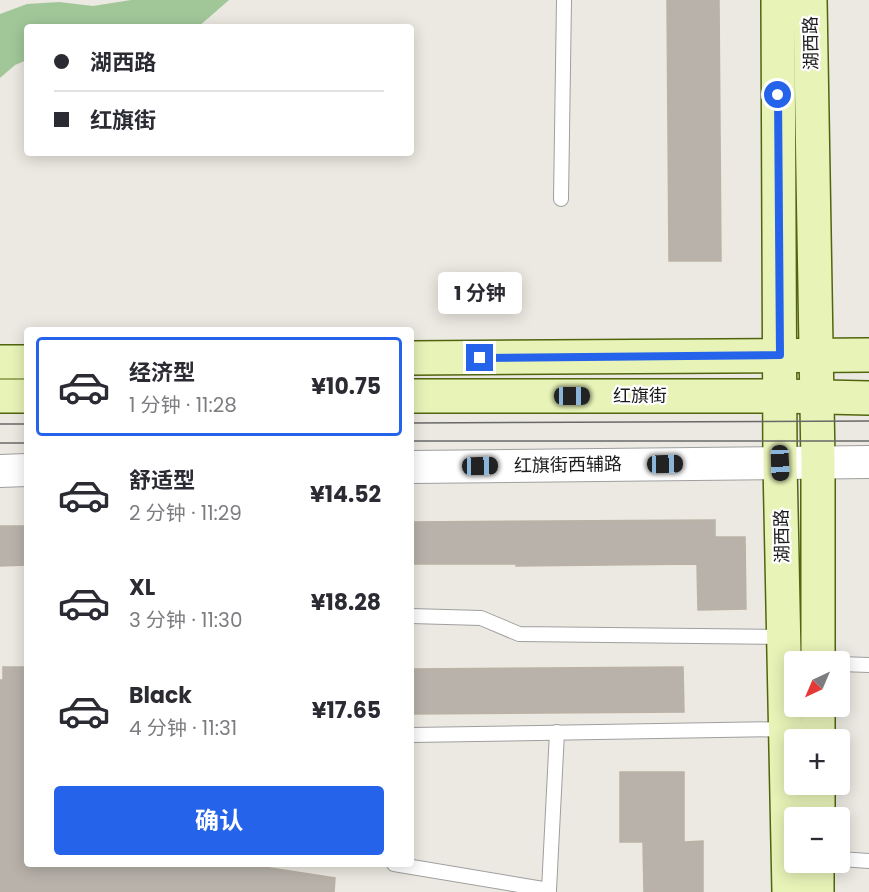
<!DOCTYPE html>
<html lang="zh">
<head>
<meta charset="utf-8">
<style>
	:root { --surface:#fff; --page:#f2f2f3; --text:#2b2b33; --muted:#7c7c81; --line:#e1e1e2; --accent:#2563eb }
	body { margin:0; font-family:Poppins,"Noto Sans SC",sans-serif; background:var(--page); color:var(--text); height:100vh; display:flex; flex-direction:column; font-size:22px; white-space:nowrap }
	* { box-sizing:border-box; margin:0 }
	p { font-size:20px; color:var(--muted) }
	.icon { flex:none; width:33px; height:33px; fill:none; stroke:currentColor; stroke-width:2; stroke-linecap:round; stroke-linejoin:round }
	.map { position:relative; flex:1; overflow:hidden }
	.drawer { position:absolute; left:24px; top:327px; width:390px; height:540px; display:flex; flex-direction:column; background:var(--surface); border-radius:6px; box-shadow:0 3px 15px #0003 }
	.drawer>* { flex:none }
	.hud { position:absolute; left:24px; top:24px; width:390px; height:132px; border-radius:6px; box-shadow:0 3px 15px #0003; display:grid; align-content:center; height:132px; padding:0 30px; background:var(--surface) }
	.needle { width:39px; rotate:224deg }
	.buttons { position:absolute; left:784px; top:651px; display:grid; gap:12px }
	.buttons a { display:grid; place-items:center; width:66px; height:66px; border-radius:6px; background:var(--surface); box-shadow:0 3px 15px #0003; font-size:30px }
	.end { position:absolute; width:27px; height:27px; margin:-14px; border:8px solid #2563eb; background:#fff; box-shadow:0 0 0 3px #fff }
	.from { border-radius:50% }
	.bubble { position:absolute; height:42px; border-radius:6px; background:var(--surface); box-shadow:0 3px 15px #0003; font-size:20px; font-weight:700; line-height:42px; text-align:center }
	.car { position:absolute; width:18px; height:36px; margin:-18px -9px; border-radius:8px; box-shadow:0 0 4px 2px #0007; background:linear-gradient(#222 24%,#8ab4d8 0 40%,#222 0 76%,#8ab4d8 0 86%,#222 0) }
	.hud b { display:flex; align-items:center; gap:21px; height:57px; font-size:22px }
	.hud b+b { border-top:2px solid var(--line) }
	.hud i { width:15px; height:15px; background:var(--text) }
	ul { padding:10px 0 0; list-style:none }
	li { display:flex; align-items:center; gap:18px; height:99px; margin:0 12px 9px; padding:0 18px; border:3px solid transparent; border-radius:6px }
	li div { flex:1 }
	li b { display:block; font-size:22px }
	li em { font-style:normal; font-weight:700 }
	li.active { border-color:var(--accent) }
	li>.icon { width:54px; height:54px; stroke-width:1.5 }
	.button { display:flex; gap:12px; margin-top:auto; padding:12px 30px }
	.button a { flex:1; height:69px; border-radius:6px; background:var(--accent); color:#fff; font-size:24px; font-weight:700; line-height:69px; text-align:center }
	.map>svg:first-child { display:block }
	.forest { fill:#a1c799 }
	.building { fill:#b8b2ab; stroke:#bbb2a5; stroke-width:1.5 }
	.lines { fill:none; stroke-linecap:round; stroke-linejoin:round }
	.service-casing { stroke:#9f9f9f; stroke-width:16 }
	.tertiary-casing { stroke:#9f9f9f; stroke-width:34 }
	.secondary-casing { stroke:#51650e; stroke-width:36 }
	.service { stroke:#fff; stroke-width:14 }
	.tertiary { stroke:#fff; stroke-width:32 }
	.secondary { stroke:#e8f3b8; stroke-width:33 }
	.tram { stroke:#696969; stroke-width:1.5 }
	.route { stroke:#2563eb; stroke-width:8 }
	.labels { text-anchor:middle; stroke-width:4.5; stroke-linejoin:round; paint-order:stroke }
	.street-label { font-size:18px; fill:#1b1b1b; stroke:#fff }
</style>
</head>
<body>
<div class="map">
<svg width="869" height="892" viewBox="0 0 869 892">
	<rect width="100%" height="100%" fill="#ebe9e1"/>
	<polygon class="forest" points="131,0 229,0 198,27 27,27 27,60 15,65 0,78 0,14 27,4 59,2 93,6"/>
	<g class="building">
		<polygon points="667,0 719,0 721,261 669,261"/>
		<polygon points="715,520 715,537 745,537 746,609 698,610 697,564 516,566 516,564 411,564 411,522"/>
		<polygon points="0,526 27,526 27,565 0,566"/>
		<polygon points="3,667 27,667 27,864 244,864 335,878 334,892 0,892 0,680 3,680"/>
		<polygon points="683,667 684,712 411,714 411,669"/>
		<polygon points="620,772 684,772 684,842 703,841 703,892 644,892 643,842 620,842"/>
	</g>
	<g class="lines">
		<g class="service-casing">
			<g id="service">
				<polyline points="561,199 564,0"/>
				<polyline points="411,616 481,618 519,634 784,637"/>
				<polyline points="840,664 869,665"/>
				<polyline points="411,735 786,729"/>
				<polyline points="840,859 869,861"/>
				<polyline points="394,864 549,890 557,732"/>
			</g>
		</g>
		<g class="tertiary-casing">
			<g id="tertiary">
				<polyline points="411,467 869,462"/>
				<polyline points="0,471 27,470"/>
			</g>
		</g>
		<g class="secondary-casing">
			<g id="secondary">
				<polyline points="778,0 780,463 789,892"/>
				<polyline points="810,0 818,462 818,662"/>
				<polyline points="411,358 869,355"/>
				<polyline points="0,362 27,362"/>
				<polyline points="0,396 27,396"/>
				<polyline points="411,396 780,396 869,398"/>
				<polyline points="818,740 818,706"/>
				<polyline points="818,818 818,784"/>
				<polyline points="817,892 817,862"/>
			</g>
		</g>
		<use href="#service" class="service"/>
		<use href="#tertiary" class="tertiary"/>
		<use href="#secondary" class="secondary"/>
		<g class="tram">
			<polyline points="411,423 869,421"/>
			<polyline points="0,424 27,424"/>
			<polyline points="411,441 869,441"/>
			<polyline points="0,443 27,443"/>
		</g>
	</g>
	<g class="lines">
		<polyline class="route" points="480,358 780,355 778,95"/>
	</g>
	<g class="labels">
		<g class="street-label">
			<text transform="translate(811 43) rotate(-91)" y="6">湖西路</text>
			<text x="640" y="402">红旗街</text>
			<text transform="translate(568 465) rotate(-1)" y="6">红旗街西辅路</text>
			<text transform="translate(782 536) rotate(-91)" y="6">湖西路</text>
		</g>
	</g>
</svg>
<div class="buttons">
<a><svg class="needle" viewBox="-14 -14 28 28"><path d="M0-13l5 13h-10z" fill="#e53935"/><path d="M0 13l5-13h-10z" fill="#7c7c81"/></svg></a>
<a>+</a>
<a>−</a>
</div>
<i class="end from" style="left:778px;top:95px"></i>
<i class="end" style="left:480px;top:358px"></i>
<div class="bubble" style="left:438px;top:272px;width:84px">1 分钟</div>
<i class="car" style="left:572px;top:396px;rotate:90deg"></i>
<i class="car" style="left:780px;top:463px;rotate:178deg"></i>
<i class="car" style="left:665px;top:464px;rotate:89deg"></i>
<i class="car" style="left:480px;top:466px;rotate:89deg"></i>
<div class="hud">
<b><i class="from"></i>湖西路</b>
<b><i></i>红旗街</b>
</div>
<section class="drawer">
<ul>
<li class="active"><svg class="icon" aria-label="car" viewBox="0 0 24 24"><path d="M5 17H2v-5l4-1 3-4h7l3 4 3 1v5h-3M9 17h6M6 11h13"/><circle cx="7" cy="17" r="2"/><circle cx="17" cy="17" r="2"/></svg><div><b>经济型</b><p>1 分钟 · 11:28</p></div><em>¥10.75</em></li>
<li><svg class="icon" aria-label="car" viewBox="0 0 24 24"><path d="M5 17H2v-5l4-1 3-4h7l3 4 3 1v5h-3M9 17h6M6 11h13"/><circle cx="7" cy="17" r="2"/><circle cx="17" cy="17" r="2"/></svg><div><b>舒适型</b><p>2 分钟 · 11:29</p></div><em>¥14.52</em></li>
<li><svg class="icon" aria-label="car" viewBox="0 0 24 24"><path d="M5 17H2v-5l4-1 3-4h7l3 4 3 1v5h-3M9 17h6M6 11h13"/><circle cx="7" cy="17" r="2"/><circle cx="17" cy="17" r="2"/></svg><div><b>XL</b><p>3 分钟 · 11:30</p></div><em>¥18.28</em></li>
<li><svg class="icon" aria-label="car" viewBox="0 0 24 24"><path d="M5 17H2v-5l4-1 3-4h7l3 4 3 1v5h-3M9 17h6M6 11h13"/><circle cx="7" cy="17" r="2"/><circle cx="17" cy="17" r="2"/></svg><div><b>Black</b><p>4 分钟 · 11:31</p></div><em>¥17.65</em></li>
</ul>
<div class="button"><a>确认</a></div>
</section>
</div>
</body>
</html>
